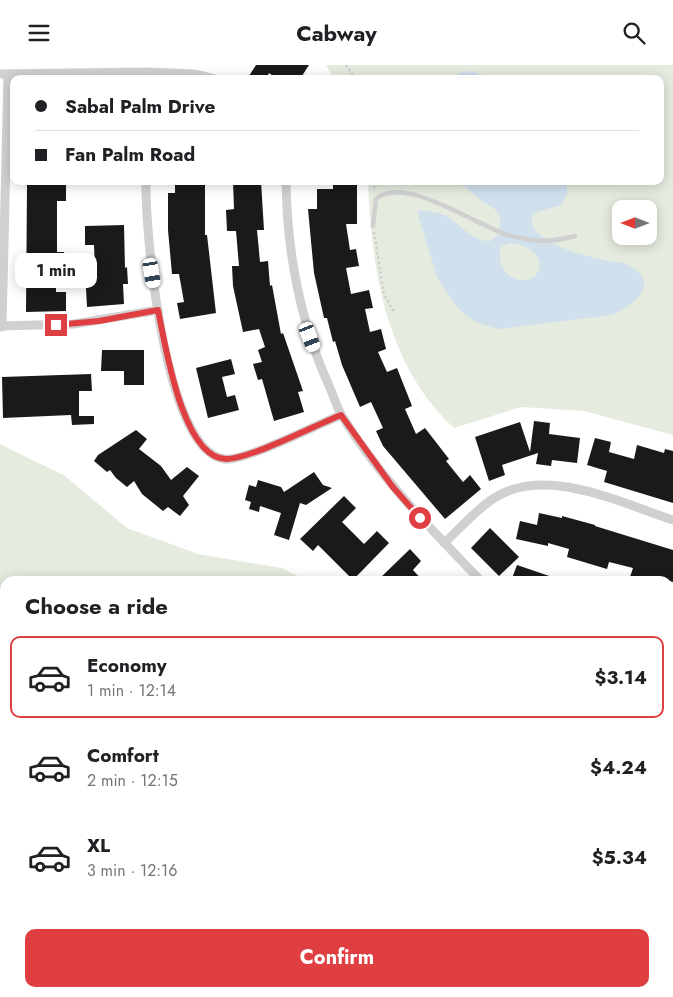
<!DOCTYPE html>
<html lang="en">
<head>
<meta charset="utf-8">
<style>
	:root { --surface:#fff; --page:#f6f6f6; --text:#202124; --muted:#757577; --line:#e0e0e0; --accent:#df3f41 }
	body { margin:0; font-family:Jost,sans-serif; background:var(--page); color:var(--text); height:100vh; display:flex; flex-direction:column; font-size:19px; white-space:nowrap }
	* { box-sizing:border-box; margin:0 }
	p { font-size:16px; color:var(--muted) }
	.icon { flex:none; width:28px; height:28px; fill:none; stroke:currentColor; stroke-width:2; stroke-linecap:round; stroke-linejoin:round }
	.map { position:relative; flex:1; overflow:hidden }
	.drawer { position:absolute; left:0px; top:511px; width:674px; height:421px; display:flex; flex-direction:column; background:var(--surface); border-radius:15px 15px 0 0; box-shadow:0 2px 12px #0003 }
	.drawer>* { flex:none }
	.top-card { position:absolute; left:10px; top:10px; width:654px; height:110px; border-radius:10px; box-shadow:0 2px 12px #0003; display:grid; align-content:center; height:110px; padding:0 25px; background:var(--surface) }
	.needle { width:32px; rotate:270deg }
	.controls { position:absolute; left:612px; top:135px; display:grid; gap:10px }
	.controls a { display:grid; place-items:center; width:45px; height:45px; border-radius:10px; background:var(--surface); box-shadow:0 2px 12px #0003; font-size:25px }
	.end { position:absolute; width:22px; height:22px; margin:-11px; border:6px solid #df3f41; background:#fff; box-shadow:0 0 0 2px #fff }
	.from { border-radius:50% }
	.bubble { position:absolute; height:35px; border-radius:10px; background:var(--surface); box-shadow:0 2px 12px #0003; font-size:16px; font-weight:700; line-height:35px; text-align:center }
	.car { position:absolute; width:15px; height:30px; margin:-15px -8px; border-radius:6px; box-shadow:0 0 4px 1px #0007; background:linear-gradient(#fff 24%,#345 0 40%,#fff 0 76%,#345 0 86%,#fff 0) }
	.top-card b { display:flex; align-items:center; gap:18px; height:48px; font-size:19px }
	.top-card b+b { border-top:1px solid var(--line) }
	.top-card i { width:12px; height:12px; background:var(--text) }
	ul { padding:0; list-style:none }
	li { display:flex; align-items:center; gap:15px; height:82px; margin:0 10px 8px; padding:0 15px; border:2px solid transparent; border-radius:10px }
	li div { flex:1 }
	li b { display:block; font-size:19px }
	li em { font-style:normal; font-weight:700 }
	li.active { border-color:var(--accent) }
	li>.icon { width:45px; height:45px; stroke-width:1.5 }
	h2 { padding:0 25px; font-size:22px; line-height:60px }
	.button { display:flex; gap:10px; margin-top:auto; padding:10px 25px }
	.button a { flex:1; height:58px; border-radius:10px; background:var(--accent); color:#fff; font-size:20px; font-weight:700; line-height:58px; text-align:center }
	header { display:flex; justify-content:space-between; align-items:center; height:65px; padding:0 25px; background:var(--surface); font-size:22px; font-weight:700 }
	.map>svg:first-child { display:block }
	.green { fill:#e5ebdf; fill-rule:evenodd }
	.water { fill:#d0e0ed; fill-rule:evenodd }
	.building { fill:#1a1a1a }
	.lines { fill:none; stroke-linecap:round; stroke-linejoin:round }
	.path { stroke:#cacaca; stroke-width:2; stroke-dasharray:2.5 2.5; stroke-linecap:butt }
	.lane { stroke:#d0d0d0; stroke-width:4.5 }
	.street { stroke:#d0d0d0; stroke-width:9 }
	.primary { stroke:#ababab; stroke-width:14 }
	.route { stroke:#df3f41; stroke-width:6 }
</style>
</head>
<body>
<header><svg class="icon" aria-label="menu" viewBox="0 0 24 24"><path d="M4 6h16M4 12h16M4 18h16"/></svg>Cabway<svg class="icon" aria-label="search" viewBox="0 0 24 24"><circle cx="10" cy="10" r="6"/><path d="M15 15l6 6"/></svg></header>
<div class="map">
<svg width="673" height="932" viewBox="0 0 673 932">
	<rect width="100%" height="100%" fill="#fff"/>
	<g class="green">
		<path d="M 326,0 L 673,0 L 673,370 L 584,346 L 521,342 L 454,363 C 386,301 371,203 368,116 L 660,116 L 660,14 L 334,14 ZM 621,144 L 649,144 L 649,171 L 621,171 Z"/>
		<polygon points="0,379 65,411 127,463 198,489 282,503 307,516 5,516 5,596 0,593"/>
		<polygon points="0,678 5,680 5,845 0,842"/>
		<polygon points="669,768 673,775 673,932 517,932 510,928 669,928"/>
		<polygon points="0,871 5,874 5,927 0,930"/>
		<polygon points="40,928 63,928 81,932 21,932"/>
		<polygon points="159,928 303,928 305,932 164,932"/>
	</g>
	<g class="water">
		<polygon points="474,6 488,14 449,14 462,7"/>
		<path d="M 459,116 L 567,116 L 567,130 L 561,140 L 537,147 L 532,151 C 526,177 585,191 605,195 C 612,197 621,196 628,200 C 662,218 634,240 612,250 L 498,264 L 478,258 L 465,250 L 454,238 L 437,212 L 418,150 L 418,145 C 427,146 438,147 446,151 C 459,158 474,178 491,176 L 498,169 L 501,153 L 496,145 L 480,135 ZM 510,178 C 528,179 552,194 533,213 C 512,222 495,202 501,181 Z"/>
		<polygon points="0,754 5,756 5,801 0,797"/>
	</g>
	<g class="building">
		<polygon points="256,0 309,0 300,14 277,14 269,8 266,14 254,14 249,11"/>
		<polygon points="175,116 205,116 205,170 207,170 216,248 180,254 177,238 184,237 179,209 172,209 168,165 168,128 175,128"/>
		<polygon points="233,116 261,116 264,165 257,165 260,197 268,196 270,221 272,220 281,269 283,268 303,326 298,327 304,347 274,356 262,314 258,315 253,299 262,297 258,285 265,282 259,264 243,267 233,221 232,201 239,201 236,166 227,166 226,145 234,144"/>
		<polygon points="357,117 357,159 346,159 350,185 356,184 359,201 346,203 351,229 369,225 373,243 365,244 370,267 381,264 386,284 378,287 387,307 397,303 412,341 405,344 416,369 425,363 449,394 446,396 463,417 470,410 481,424 445,454 383,381 376,366 383,363 371,337 360,342 342,300 335,276 333,277 327,253 324,253 314,208 308,144 317,144 317,124 333,124 333,118"/>
		<polygon points="27,120 66,120 66,136 57,136 57,187 64,187 64,204 56,204 56,227 66,227 66,246 26,247"/>
		<polygon points="124,160 125,203 127,202 128,219 123,219 124,239 87,242 85,205 95,205 94,180 85,180 85,161"/>
		<polygon points="102,285 144,285 144,320 124,320 124,306 101,306"/>
		<polygon points="231,294 235,309 222,312 227,332 235,330 239,345 208,353 196,303"/>
		<polygon points="91,309 92,326 79,326 79,351 94,351 94,359 72,360 71,350 3,353 2,312"/>
		<polygon points="534,356 550,358 549,369 580,373 577,398 552,395 551,401 536,399 538,388 502,400 505,410 489,416 475,372 520,357 530,387"/>
		<polygon points="136,365 147,374 139,384 161,401 171,415 187,402 199,411 183,431 189,440 180,451 168,442 163,446 142,429 134,416 127,422 116,413 110,405 107,407 94,396 98,390"/>
		<polygon points="595,373 611,377 609,387 634,394 637,380 664,388 665,384 673,386 673,438 604,417 607,406 587,400"/>
		<polygon points="314,407 323,420 332,423 306,440 300,438 289,475 274,470 281,448 260,441 259,447 249,444 251,437 245,435 249,420 256,422 258,415 281,422 284,427"/>
		<polygon points="344,431 356,443 342,457 364,479 377,466 389,478 353,515 318,480 313,486 300,474"/>
		<polygon points="539,448 562,453 562,451 595,460 595,461 673,485 673,517 656,512 655,516 645,516 630,512 633,503 609,497 607,504 567,492 569,484 548,478 548,481 516,474 520,456 537,460"/>
		<polygon points="490,463 519,492 499,511 471,483"/>
		<polygon points="410,484 421,496 413,505 423,516 377,516"/>
		<polygon points="517,500 561,515 561,516 511,516"/>
	</g>
	<g class="lines">
		<g class="path">
			<polyline points="346,0 355,14"/>
			<polyline points="373,116 375,126"/>
			<polyline points="374,167 384,229 395,249"/>
			<polyline points="316,932 323,928"/>
		</g>
		<g class="lane">
			<path d="M 373,161 L 376,134 C 404,109 477,161 508,170 C 531,177 551,178 575,171"/>
			<polyline points="299,928 302,932"/>
		</g>
		<g class="street">
			<polyline points="0,9 148,7 194,9 215,14"/>
			<path d="M 146,116 C 145,166 164,385 224,394 C 244,397 319,359 341,350"/>
			<path d="M 286,116 C 287,189 300,257 330,323 C 334,332 337,343 342,351 C 380,413 431,464 481,516"/>
			<polyline points="0,261 74,259 158,245"/>
			<polyline points="2,262 8,9"/>
			<path d="M 444,478 C 461,463 477,443 496,432 C 547,401 621,438 673,455"/>
			<polyline points="669,603 673,605"/>
			<polyline points="0,660 5,662"/>
			<polyline points="385,928 391,932"/>
		</g>
		<g class="primary">
			<polyline points="0,859 5,862"/>
			<polyline points="83,928 100,932"/>
			<polyline points="116,928 123,932"/>
			<polyline points="8,932 18,928"/>
		</g>
	</g>
	<g class="lines">
		<path class="route" d="M 56,260 L 99,256 L 158,245 C 165,277 182,395 227,394 C 252,393 314,361 341,350 L 392,421 L 420,453"/>
	</g>
</svg>
<div class="controls">
<a><svg class="needle" viewBox="-14 -14 28 28"><path d="M0-13l5 13h-10z" fill="#e53935"/><path d="M0 13l5-13h-10z" fill="#757577"/></svg></a>
</div>
<i class="end from" style="left:420px;top:453px"></i>
<i class="end" style="left:56px;top:260px"></i>
<div class="bubble" style="left:15px;top:188px;width:82px">1 min</div>
<i class="car" style="left:152px;top:208px;rotate:170deg"></i>
<i class="car" style="left:310px;top:272px;rotate:159deg"></i>
<div class="top-card">
<b><i class="from"></i>Sabal Palm Drive</b>
<b><i></i>Fan Palm Road</b>
</div>
<section class="drawer">
<h2>Choose a ride</h2>
<ul>
<li class="active"><svg class="icon" aria-label="car" viewBox="0 0 24 24"><path d="M5 17H2v-5l4-1 3-4h7l3 4 3 1v5h-3M9 17h6M6 11h13"/><circle cx="7" cy="17" r="2"/><circle cx="17" cy="17" r="2"/></svg><div><b>Economy</b><p>1 min · 12:14</p></div><em>$3.14</em></li>
<li><svg class="icon" aria-label="car" viewBox="0 0 24 24"><path d="M5 17H2v-5l4-1 3-4h7l3 4 3 1v5h-3M9 17h6M6 11h13"/><circle cx="7" cy="17" r="2"/><circle cx="17" cy="17" r="2"/></svg><div><b>Comfort</b><p>2 min · 12:15</p></div><em>$4.24</em></li>
<li><svg class="icon" aria-label="car" viewBox="0 0 24 24"><path d="M5 17H2v-5l4-1 3-4h7l3 4 3 1v5h-3M9 17h6M6 11h13"/><circle cx="7" cy="17" r="2"/><circle cx="17" cy="17" r="2"/></svg><div><b>XL</b><p>3 min · 12:16</p></div><em>$5.34</em></li>
</ul>
<div class="button"><a>Confirm</a></div>
</section>
</div>
</body>
</html>
